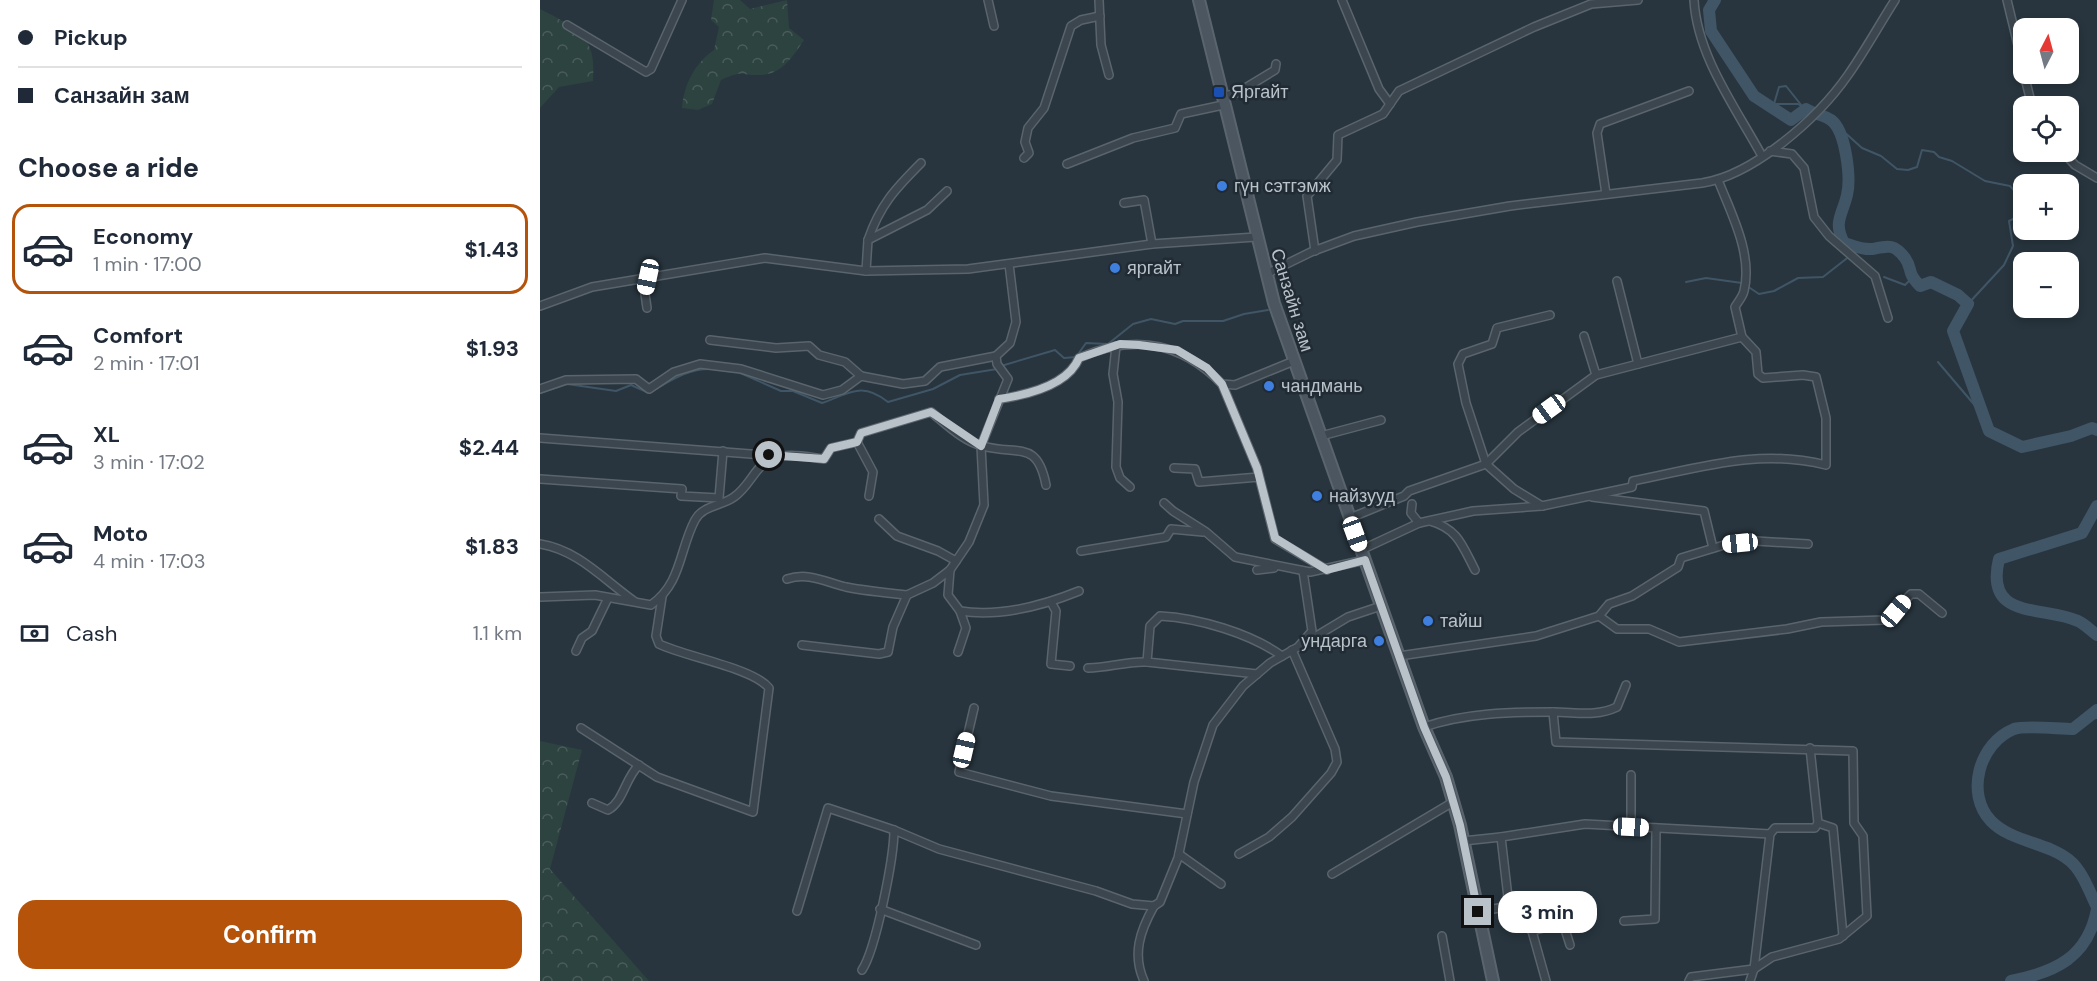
<!DOCTYPE html>
<html lang="en">
<head>
<meta charset="utf-8">
<style>
	:root { --surface:#fff; --page:#f2f2f3; --text:#1f2937; --muted:#747a83; --line:#e0e1e3; --accent:#b45309 }
	body { margin:0; font-family:"DM Sans",sans-serif; background:var(--page); color:var(--text); height:100vh; display:flex; flex-direction:column; font-size:22px; white-space:nowrap }
	* { box-sizing:border-box; margin:0 }
	p { font-size:20px; color:var(--muted) }
	.icon { flex:none; width:33px; height:33px; fill:none; stroke:currentColor; stroke-width:2; stroke-linecap:round; stroke-linejoin:round }
	.map { position:relative; flex:1; overflow:hidden }
	.drawer { display:flex; flex-direction:column; background:var(--surface); width:540px }
	.drawer>* { flex:none }
	.hud { display:grid; align-content:center; height:132px; padding:0 18px; background:var(--surface) }
	.needle { width:39px; rotate:6deg }
	.controls { position:absolute; left:1473px; top:18px; display:grid; gap:12px }
	.controls a { display:grid; place-items:center; width:66px; height:66px; border-radius:12px; background:var(--surface); box-shadow:0 3px 9px #0003; font-size:30px }
	.end { position:absolute; width:27px; height:27px; margin:-14px; border:8px solid #b9c1c9; background:#111; box-shadow:0 0 0 3px #111 }
	.from { border-radius:50% }
	.bubble { position:absolute; height:42px; border-radius:18px; background:var(--surface); box-shadow:0 3px 9px #0003; font-size:20px; font-weight:700; line-height:42px; text-align:center }
	.car { position:absolute; width:18px; height:36px; margin:-18px -9px; border-radius:8px; box-shadow:0 0 4px 2px #0007; background:linear-gradient(#fff 24%,#345 0 40%,#fff 0 76%,#345 0 86%,#fff 0) }
	.hud b { display:flex; align-items:center; gap:21px; height:57px; font-size:22px }
	.hud b+b { border-top:2px solid var(--line) }
	.hud i { width:15px; height:15px; background:var(--text) }
	ul { padding:0; list-style:none }
	li { display:flex; align-items:center; gap:18px; height:90px; margin:0 12px 9px; padding:0 6px; border:3px solid transparent; border-radius:18px }
	li div { flex:1 }
	li b { display:block; font-size:22px }
	li em { font-style:normal; font-weight:700 }
	li.active { border-color:var(--accent) }
	li>.icon { width:54px; height:54px; stroke-width:1.5 }
	h2 { padding:0 18px; font-size:27px; line-height:72px }
	.pay { display:flex; align-items:center; gap:15px; height:66px; padding:0 18px; font-size:22px }
	.pay p { margin-inline-start:auto }
	.cta { display:flex; gap:12px; margin-top:auto; padding:12px 18px }
	.cta a { flex:1; height:69px; border-radius:18px; background:var(--accent); color:#fff; font-size:24px; font-weight:700; line-height:69px; text-align:center }
	main { display:flex; flex:1; min-height:0 }
	.map>svg:first-child { display:block }
	.forest { fill:url(#forest-crowns) }
	.lines { fill:none; stroke-linecap:round; stroke-linejoin:round }
	.stream { stroke:#405565; stroke-width:2 }
	.river { stroke:#405565; stroke-width:12 }
	.street-casing { stroke:#5a646c; stroke-width:10 }
	.secondary-casing { stroke:#5a646c; stroke-width:14 }
	.street { stroke:#3c464e; stroke-width:7 }
	.secondary { stroke:#4b5661; stroke-width:10 }
	.route { stroke:#b9c1c9; stroke-width:8 }
	.transit-dot { fill:#1a4fb4; stroke:#212b33; stroke-width:2 }
	.shop-dot { fill:#3f7fe0; stroke:#212b33; stroke-width:2 }
	.labels { text-anchor:middle; stroke-width:5; stroke-linejoin:round; paint-order:stroke }
	.poi-label { font-size:18px; fill:#b9c1c9; stroke:#212b33; text-anchor:start }
	.street-label { font-size:18px; fill:#b9c1c9; stroke:#212b33 }
</style>
</head>
<body>
<main>
<section class="drawer">
<div class="hud">
<b><i class="from"></i>Pickup</b>
<b><i></i>Санзайн зам</b>
</div>
<h2>Choose a ride</h2>
<ul>
<li class="active"><svg class="icon" aria-label="car" viewBox="0 0 24 24"><path d="M5 17H2v-5l4-1 3-4h7l3 4 3 1v5h-3M9 17h6M6 11h13"/><circle cx="7" cy="17" r="2"/><circle cx="17" cy="17" r="2"/></svg><div><b>Economy</b><p>1 min · 17:00</p></div><em>$1.43</em></li>
<li><svg class="icon" aria-label="car" viewBox="0 0 24 24"><path d="M5 17H2v-5l4-1 3-4h7l3 4 3 1v5h-3M9 17h6M6 11h13"/><circle cx="7" cy="17" r="2"/><circle cx="17" cy="17" r="2"/></svg><div><b>Comfort</b><p>2 min · 17:01</p></div><em>$1.93</em></li>
<li><svg class="icon" aria-label="car" viewBox="0 0 24 24"><path d="M5 17H2v-5l4-1 3-4h7l3 4 3 1v5h-3M9 17h6M6 11h13"/><circle cx="7" cy="17" r="2"/><circle cx="17" cy="17" r="2"/></svg><div><b>XL</b><p>3 min · 17:02</p></div><em>$2.44</em></li>
<li><svg class="icon" aria-label="car" viewBox="0 0 24 24"><path d="M5 17H2v-5l4-1 3-4h7l3 4 3 1v5h-3M9 17h6M6 11h13"/><circle cx="7" cy="17" r="2"/><circle cx="17" cy="17" r="2"/></svg><div><b>Moto</b><p>4 min · 17:03</p></div><em>$1.83</em></li>
</ul>
<div class="pay"><svg class="icon" aria-label="cash" viewBox="0 0 24 24"><path d="M3 7h18v10H3z"/><circle cx="12" cy="12" r="2"/></svg>Cash<p>1.1 km</p></div>
<div class="cta"><a>Confirm</a></div>
</section>
<div class="map">
<svg width="1557" height="981" viewBox="0 0 1557 981">
	<defs>
		<pattern id="forest-crowns" width="20" height="18" patternUnits="userSpaceOnUse" patternTransform="scale(1.5)"><rect width="20" height="18" fill="#2d4340"/><path d="M2 6a3 3 0 1 1 6 0M12 15a3 3 0 1 1 6 0" fill="none" stroke="#495c5a"/></pattern>
	</defs>
	<rect width="100%" height="100%" fill="#28353e"/>
	<g class="forest">
		<path d="M 174,0 L 200,0 L 210,9 L 247,0 L 249,28 L 264,40 C 254,55 242,74 222,75 C 200,76 205,69 181,80 L 172,104 L 158,110 L 142,108 C 144,84 155,63 174,50 L 179,27 L 171,20 Z"/>
		<path d="M 0,9 C 36,28 57,34 53,81 L 19,87 L 0,108 Z"/>
		<polygon points="0,741 42,750 10,869 109,981 0,981"/>
	</g>
	<g class="lines">
		<g class="stream">
			<polyline points="1225,104 1258,104 1266,109"/>
			<polyline points="1234,104 1239,87 1246,86 1262,106"/>
			<polyline points="1292,121 1322,148 1341,156 1357,169 1368,170 1377,167 1382,150 1394,152 1399,157 1412,161 1445,181 1470,186 1480,197 1475,218 1469,221 1473,246 1464,265 1428,304"/>
			<polyline points="1344,277 1365,285 1372,278"/>
			<polyline points="1146,282 1166,278 1202,283"/>
			<polyline points="1207,286 1219,294 1234,291 1258,278 1283,277 1320,248"/>
			<polyline points="1398,362 1443,415"/>
			<polyline points="461,366 515,350 524,358 536,357 546,343 568,344 593,324 611,319 635,324 643,321 683,321 704,314 728,310"/>
			<path d="M 187,371 L 198,372 L 241,391 L 253,391 L 282,403 C 310,393 322,381 348,402 L 393,389 L 420,375 L 457,369"/>
			<path d="M 0,393 L 27,384 L 76,391 L 91,385 L 109,393 C 130,381 148,368 172,369"/>
			<polyline points="1550,719 1557,718"/>
		</g>
		<g class="river">
			<path d="M 1175,0 L 1169,10 L 1171,31 L 1214,96 L 1251,120 L 1266,109 C 1274,114 1284,115 1291,120 C 1306,131 1311,178 1307,195 C 1302,216 1293,222 1304,243 C 1314,246 1323,250 1332,249 C 1347,246 1354,243 1365,258 C 1373,269 1366,272 1380,286 L 1391,282 L 1418,295 L 1428,304 L 1413,331 L 1449,431 L 1482,447 L 1531,436 L 1552,428 L 1557,430"/>
			<path d="M 1557,506 L 1542,533 L 1459,559 C 1444,621 1503,605 1538,621 C 1545,624 1551,631 1557,635"/>
			<path d="M 1557,710 L 1533,729 C 1519,729 1485,725 1474,729 C 1439,743 1425,794 1451,821 C 1471,842 1507,842 1529,860 C 1542,870 1550,893 1557,907"/>
			<path d="M 1471,981 C 1516,972 1548,957 1557,909"/>
		</g>
		<g class="street-casing">
			<g id="street">
				<polyline points="448,0 454,26"/>
				<polyline points="559,0 561,45 569,75"/>
				<polyline points="802,0 839,89 850,104"/>
				<path d="M 1154,0 C 1157,56 1196,108 1222,156"/>
				<polyline points="1467,0 1484,70"/>
				<polyline points="27,25 106,72 111,69 142,0"/>
				<polyline points="1484,74 1492,106"/>
				<polyline points="681,97 697,93 735,70 736,64"/>
				<polyline points="1230,151 1252,154 1264,168 1274,217 1289,236 1335,276 1348,318"/>
				<polyline points="1523,152 1535,165 1557,178"/>
				<polyline points="484,158 489,153 485,142 488,128 504,108 531,26 541,20 560,16"/>
				<polyline points="527,164 593,138 635,128 641,114 683,105"/>
				<polyline points="1066,194 1057,133 1060,124 1149,91"/>
				<polyline points="584,203 604,200 612,244"/>
				<path d="M 328,240 C 340,205 355,189 381,163"/>
				<polyline points="775,251 767,196 797,160 798,135 843,114 859,91 994,27 1051,4 1098,0"/>
				<polyline points="326,271 328,240 387,210 407,191"/>
				<path d="M 726,274 L 771,252 L 814,236 L 877,222 L 970,206 L 1162,183 C 1214,175 1278,118 1308,75 C 1325,51 1339,25 1355,0"/>
				<polyline points="1077,281 1098,364"/>
				<polyline points="0,306 52,287 225,258 326,271 428,269 612,244 716,237"/>
				<polyline points="107,308 105,294 108,277"/>
				<path d="M 1010,315 L 957,328 L 952,344 L 923,354 L 918,364 L 926,403 L 946,464 L 974,489 L 1002,506 L 1092,487 L 1093,481 C 1159,468 1219,448 1286,465 L 1286,418 L 1276,377 L 1263,375 L 1223,378 L 1218,374 L 1216,352 L 1202,337 L 1195,307 C 1198,302 1203,296 1204,291 C 1213,254 1191,213 1178,180"/>
				<polyline points="1044,336 1056,375"/>
				<polyline points="170,340 236,348 269,346 279,355 305,362 321,376"/>
				<polyline points="576,346 573,374 578,402 576,467 580,478 590,487"/>
				<polyline points="682,384 717,468 735,539 787,570"/>
				<polyline points="0,389 26,380 96,379 109,389 134,372 160,364 201,369 283,395 302,390 321,376 363,384 385,381 400,367 456,356"/>
				<path d="M 459,399 C 486,395 528,385 539,358 C 593,334 640,341 682,384 L 695,385 L 754,361"/>
				<polyline points="781,436 841,420"/>
				<polyline points="0,438 236,456"/>
				<polyline points="317,442 333,472 329,496"/>
				<polyline points="634,468 655,469 659,482 719,477"/>
				<polyline points="0,479 142,489 141,496 179,498 183,451"/>
				<polyline points="1052,497 1164,511 1173,548"/>
				<polyline points="624,503 633,511 666,532 695,557 770,572 825,560"/>
				<polyline points="872,504 871,513 879,523 933,511 1002,506"/>
				<polyline points="810,518 864,496 869,491 946,464 978,432 1056,375 1202,337"/>
				<polyline points="339,519 357,536 398,551 416,561"/>
				<path d="M 890,521 C 918,529 922,545 935,570"/>
				<path d="M 0,544 C 38,550 63,579 94,601"/>
				<polyline points="821,550 879,523"/>
				<polyline points="541,551 626,537 631,529 663,532"/>
				<path d="M 410,570 L 408,595 L 420,611 C 459,617 502,606 539,591"/>
				<polyline points="717,570 734,568"/>
				<path d="M 247,579 C 269,572 285,582 306,587 C 326,591 347,593 367,595"/>
				<path d="M 0,597 L 55,595 L 111,605 C 142,583 139,550 155,520 C 163,505 182,506 194,497 C 209,487 215,467 229,460 C 244,452 267,457 284,459 L 291,448 L 317,442 L 321,433 L 391,412 C 406,424 424,442 443,446 C 478,456 497,439 506,485"/>
				<polyline points="511,602 516,611 511,664 530,666"/>
				<polyline points="1059,616 1077,629 1109,629 1139,642 1247,629 1281,622 1345,620 1371,594 1379,594 1402,613"/>
				<polyline points="763,644 808,617 841,606"/>
				<polyline points="262,645 339,654 348,652 353,627 367,595 393,583 410,570 429,542 444,505 441,446 468,379 457,364 456,356 470,343 476,322 469,264"/>
				<polyline points="36,651 42,638 52,631 68,598"/>
				<polyline points="418,652 426,628 420,611"/>
				<polyline points="859,656 996,636 1059,616 1069,604 1092,596 1138,567 1141,558 1184,545 1216,541 1268,544"/>
				<path d="M 548,668 C 569,668 586,661 607,662"/>
				<path d="M 717,674 L 607,662 L 610,626 L 620,616 C 658,618 710,633 742,656"/>
				<polyline points="434,708 419,772 511,796 647,814"/>
				<polyline points="1013,712 1016,742 1313,751 1314,823 1323,836 1327,916 1299,939 1232,957 1214,969 1151,977 1149,981"/>
				<path d="M 884,727 C 925,713 970,712 1013,712 C 1036,712 1056,717 1077,707 L 1086,685"/>
				<path d="M 41,728 L 117,777 L 213,812 L 229,688 C 213,668 146,657 119,644 L 116,636 L 122,597"/>
				<polyline points="1270,748 1278,823 1293,828 1303,936"/>
				<path d="M 52,803 L 68,810 C 84,801 85,778 99,765"/>
				<polyline points="1091,827 1091,775"/>
				<polyline points="923,841 961,837"/>
				<polyline points="639,854 681,884"/>
				<polyline points="699,854 729,837 752,817 791,773 797,762 795,749 752,650"/>
				<polyline points="792,874 913,802"/>
				<polyline points="969,906 961,837 1045,824 1230,834"/>
				<polyline points="340,909 436,945"/>
				<polyline points="257,911 288,808 354,830 399,849 556,891 592,904 614,906 620,902 638,858 654,782 673,725 703,686 730,663 758,647 772,631 763,571"/>
				<polyline points="938,912 969,906 992,931 1006,981"/>
				<polyline points="1084,921 1115,919 1116,828"/>
				<polyline points="992,931 1023,923 1030,945"/>
				<polyline points="902,936 910,981"/>
				<path d="M 322,970 C 336,949 354,857 354,830"/>
				<path d="M 604,981 C 592,954 600,931 614,906"/>
				<polyline points="1210,981 1214,969 1230,834 1235,828 1275,828 1278,823"/>
			</g>
		</g>
		<g class="secondary-casing">
			<polyline id="secondary" points="659,0 734,303 884,727 906,777 920,825 953,981"/>
		</g>
		<use href="#street" class="street"/>
		<use href="#secondary" class="secondary"/>
	</g>
	<g class="lines">
		<path class="route" d="M 229,455 L 284,459 L 291,448 L 317,442 L 321,433 L 391,412 L 441,446 L 459,399 C 486,395 528,385 539,358 L 580,344 L 599,345 L 637,350 L 667,368 L 682,384 L 717,468 L 735,538 L 787,570 L 825,560 L 884,727 L 906,777 L 920,825 L 938,912"/>
	</g>
	<rect class="transit-dot" x="673" y="86" width="12" height="12" rx="3"/>
	<g class="shop-dot">
		<circle cx="682" cy="186" r="6"/>
		<circle cx="575" cy="268" r="6"/>
		<circle cx="729" cy="386" r="6"/>
		<circle cx="777" cy="496" r="6"/>
		<circle cx="888" cy="621" r="6"/>
		<circle cx="839" cy="641" r="6"/>
	</g>
	<g class="labels">
		<g class="poi-label">
			<text x="691" y="98">Яргайт</text>
			<text x="694" y="192">гүн сэтгэмж</text>
			<text x="587" y="274">яргайт</text>
			<text x="741" y="392">чандмань</text>
			<text x="789" y="502">найзууд</text>
			<text x="900" y="627">тайш</text>
			<text x="827" y="647" text-anchor="end">ундарга</text>
		</g>
		<g class="street-label">
			<text transform="translate(752 300) rotate(73)" y="6">Санзайн зам</text>
		</g>
	</g>
</svg>
<div class="controls">
<a><svg class="needle" viewBox="-14 -14 28 28"><path d="M0-13l5 13h-10z" fill="#e53935"/><path d="M0 13l5-13h-10z" fill="#747a83"/></svg></a>
<a><svg class="icon" aria-label="locate" viewBox="0 0 24 24"><circle cx="12" cy="12" r="6"/><path d="M12 2v4M12 18v4M2 12h4M18 12h4"/></svg></a>
<a>+</a>
<a>−</a>
</div>
<i class="end from" style="left:229px;top:455px"></i>
<i class="end" style="left:938px;top:912px"></i>
<div class="bubble" style="left:958px;top:891px;width:99px">3 min</div>
<i class="car" style="left:108px;top:277px;rotate:192deg"></i>
<i class="car" style="left:1009px;top:409px;rotate:234deg"></i>
<i class="car" style="left:815px;top:534px;rotate:160deg"></i>
<i class="car" style="left:1200px;top:543px;rotate:264deg"></i>
<i class="car" style="left:1356px;top:611px;rotate:40deg"></i>
<i class="car" style="left:424px;top:750px;rotate:13deg"></i>
<i class="car" style="left:1091px;top:827px;rotate:93deg"></i>
</div>
</main>
</body>
</html>
